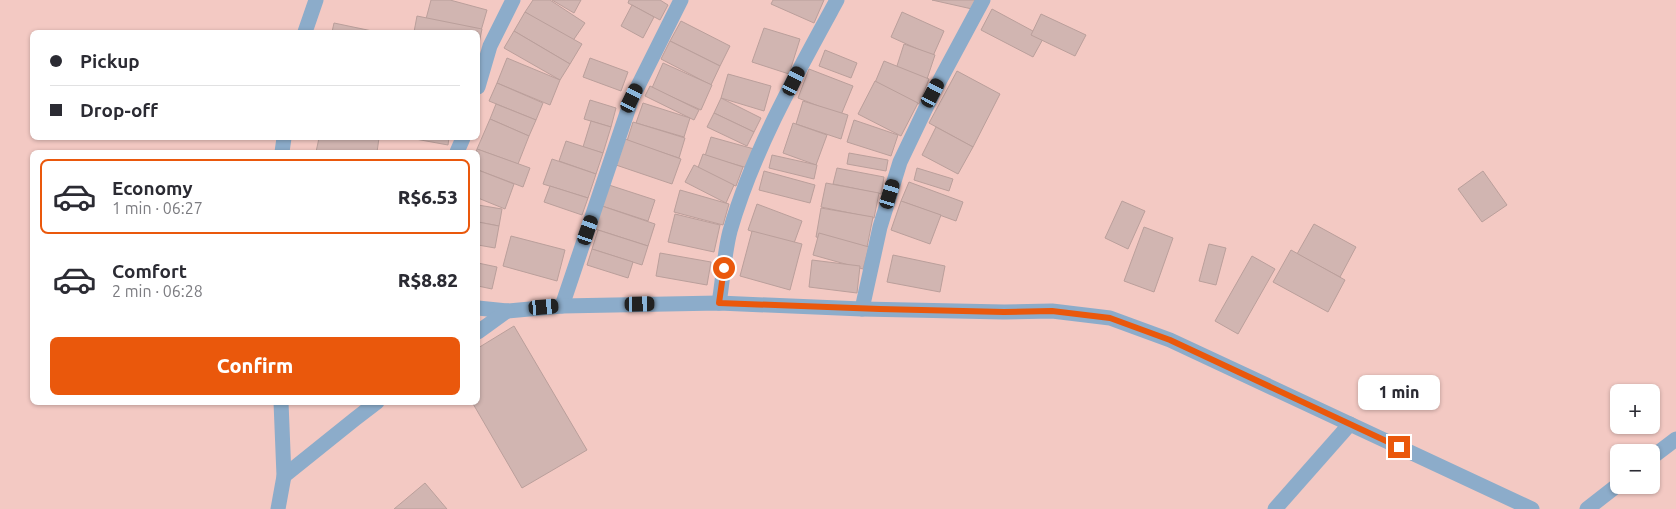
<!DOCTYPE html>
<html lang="en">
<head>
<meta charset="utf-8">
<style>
	:root { --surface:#fff; --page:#f2f2f3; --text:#2b2b33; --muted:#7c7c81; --line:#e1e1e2; --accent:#ea580c }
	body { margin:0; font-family:Ubuntu,sans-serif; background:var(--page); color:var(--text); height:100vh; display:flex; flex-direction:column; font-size:19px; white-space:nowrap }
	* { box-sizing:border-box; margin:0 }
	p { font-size:16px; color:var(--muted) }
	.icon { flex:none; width:28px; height:28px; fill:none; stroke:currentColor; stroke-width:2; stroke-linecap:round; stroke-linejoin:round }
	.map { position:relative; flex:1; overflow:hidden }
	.drawer { position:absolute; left:30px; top:150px; width:450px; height:255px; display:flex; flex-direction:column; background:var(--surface); border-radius:8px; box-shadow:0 1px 4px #0004 }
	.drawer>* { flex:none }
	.banner { position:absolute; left:30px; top:30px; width:450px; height:110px; border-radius:8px; box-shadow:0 1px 4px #0004; display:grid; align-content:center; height:110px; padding:0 20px; background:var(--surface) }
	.controls { position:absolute; left:1610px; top:384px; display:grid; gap:10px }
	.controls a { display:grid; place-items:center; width:50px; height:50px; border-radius:8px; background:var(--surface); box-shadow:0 1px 4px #0004; font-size:25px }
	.end { position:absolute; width:22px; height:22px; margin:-11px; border:6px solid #ea580c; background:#fff; box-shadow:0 0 0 2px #fff }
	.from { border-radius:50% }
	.bubble { position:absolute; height:35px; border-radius:8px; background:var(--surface); box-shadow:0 1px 4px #0004; font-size:16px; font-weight:800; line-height:35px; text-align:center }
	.car { position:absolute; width:15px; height:30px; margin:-15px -8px; border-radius:6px; box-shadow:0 0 4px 1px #0007; background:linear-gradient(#222 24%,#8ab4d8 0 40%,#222 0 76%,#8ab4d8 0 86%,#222 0) }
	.banner b { display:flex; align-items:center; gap:18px; height:48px; font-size:19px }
	.banner b+b { border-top:1px solid var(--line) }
	.banner i { width:12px; height:12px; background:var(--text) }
	ul { padding:9px 0 0; list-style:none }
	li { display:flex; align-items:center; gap:15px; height:75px; margin:0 10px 8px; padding:0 10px; border:2px solid transparent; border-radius:8px }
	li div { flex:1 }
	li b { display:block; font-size:19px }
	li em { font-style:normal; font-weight:800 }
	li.active { border-color:var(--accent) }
	li>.icon { width:45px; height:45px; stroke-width:1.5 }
	.button { display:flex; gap:10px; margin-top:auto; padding:10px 20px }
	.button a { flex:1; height:58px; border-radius:8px; background:var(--accent); color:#fff; font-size:20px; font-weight:800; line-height:58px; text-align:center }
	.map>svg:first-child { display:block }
	.green { fill:#f3c9c3; fill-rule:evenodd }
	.building { fill:#d1b5b1; stroke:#ba9f9b }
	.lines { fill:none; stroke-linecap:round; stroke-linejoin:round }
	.minor { stroke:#8cacca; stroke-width:15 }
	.route { stroke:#ea580c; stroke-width:6 }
</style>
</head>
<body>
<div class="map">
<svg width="1676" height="509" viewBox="0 0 1676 509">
	<rect width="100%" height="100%" fill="#fef8f7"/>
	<path class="green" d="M 0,0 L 1676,0 L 1676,509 L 0,509 ZM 32,32 L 478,32 L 478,138 L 32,138 ZM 32,152 L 478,152 L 478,402 L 32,402 ZM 1619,392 L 1651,392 L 1651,425 L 1619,425 ZM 1619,452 L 1651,452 L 1651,485 L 1619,485 Z"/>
	<g class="building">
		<polygon points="431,0 450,0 487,10 480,34 426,19"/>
		<polygon points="533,0 550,0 585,23 572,42 525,12"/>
		<polygon points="552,0 581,0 574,13"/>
		<polygon points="629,0 660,0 668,5 660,20 628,3"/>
		<polygon points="773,0 824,0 814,23 771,4"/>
		<polygon points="932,0 975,0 972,9"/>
		<polygon points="632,5 654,17 643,38 621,26"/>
		<polygon points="992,9 1044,37 1033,57 981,30"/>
		<polygon points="525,12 582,44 570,64 514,31"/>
		<polygon points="902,12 944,31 933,56 891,37"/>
		<polygon points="1041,14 1086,35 1075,56 1031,35"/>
		<polygon points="417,16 482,29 478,48 478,32 414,32"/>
		<polygon points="681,21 730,46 720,66 670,41"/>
		<polygon points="334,23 377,32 332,32"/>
		<polygon points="764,28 800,39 789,74 752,62"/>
		<polygon points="514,31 570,64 560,80 504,48"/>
		<polygon points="670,41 720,66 711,85 661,59"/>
		<polygon points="904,44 935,55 927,79 896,69"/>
		<polygon points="825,50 857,63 851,78 819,66"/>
		<polygon points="507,58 560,80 550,105 497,83"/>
		<polygon points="590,58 628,72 621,91 583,77"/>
		<polygon points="884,61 929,79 919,104 874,85"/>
		<polygon points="663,63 712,85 701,110 652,88"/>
		<polygon points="809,69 853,86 841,115 798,98"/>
		<polygon points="957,71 1000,94 973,147 929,123"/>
		<polygon points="728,74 771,86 764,111 721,98"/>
		<polygon points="875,81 918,103 901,136 858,114"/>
		<polygon points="497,83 543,103 536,120 489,101"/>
		<polygon points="650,86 699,110 694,120 645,96"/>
		<polygon points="721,98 761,118 754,132 714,113"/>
		<polygon points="590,100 616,108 611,127 584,119"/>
		<polygon points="803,101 848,115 841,139 796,124"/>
		<polygon points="643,103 690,118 684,137 636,123"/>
		<polygon points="496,104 536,120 529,136 490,119"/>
		<polygon points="714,113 754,132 747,146 707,127"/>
		<polygon points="490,119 529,136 518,164 477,149"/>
		<polygon points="854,120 898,135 891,156 847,142"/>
		<polygon points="591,121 611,127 603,153 583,147"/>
		<polygon points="633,122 685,138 679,158 627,141"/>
		<polygon points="793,123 827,135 816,165 783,153"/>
		<polygon points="936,127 973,147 958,174 922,155"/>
		<polygon points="711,137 754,149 748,168 705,156"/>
		<polygon points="319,138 379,138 377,152 316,152"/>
		<polygon points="410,138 449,138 448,145"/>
		<polygon points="625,139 681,159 672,184 616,165"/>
		<polygon points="566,141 603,153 596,174 559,161"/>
		<polygon points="477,149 530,168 523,187 478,170 478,152 476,152"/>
		<polygon points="849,153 888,160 886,171 847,164"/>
		<polygon points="703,154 743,167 736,186 696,173"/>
		<polygon points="772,155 817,165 814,179 769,168"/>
		<polygon points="552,159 596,174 588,198 543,184"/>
		<polygon points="694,165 734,185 726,203 685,182"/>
		<polygon points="837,168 884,177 881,194 833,184"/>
		<polygon points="917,168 953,179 949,191 914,180"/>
		<polygon points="478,170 514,184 505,209 478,198"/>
		<polygon points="764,171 815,185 810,203 759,190"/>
		<polygon points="1483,171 1507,205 1482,222 1458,189"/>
		<polygon points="909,182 963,202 956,221 901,201"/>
		<polygon points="826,183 879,193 874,218 821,207"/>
		<polygon points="609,185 655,200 648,221 602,206"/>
		<polygon points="550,186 588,198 582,215 544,202"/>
		<polygon points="680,190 729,204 723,225 674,212"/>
		<polygon points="901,201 941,215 930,244 891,230"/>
		<polygon points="1122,201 1145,211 1128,249 1105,238"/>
		<polygon points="757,204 802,221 793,246 748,230"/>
		<polygon points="478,205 502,209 499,226 478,222"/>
		<polygon points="602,206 655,224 648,246 595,229"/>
		<polygon points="821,208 873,217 867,247 816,237"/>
		<polygon points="675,214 720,225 714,252 668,242"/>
		<polygon points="478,222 499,226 495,248 478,245"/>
		<polygon points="1314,224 1356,247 1340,277 1297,254"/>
		<polygon points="1144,227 1173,238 1154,292 1124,281"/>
		<polygon points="598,230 648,246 642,265 592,249"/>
		<polygon points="752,231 802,244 790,290 740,276"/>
		<polygon points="819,233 869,247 863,269 813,255"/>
		<polygon points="511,236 565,250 557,281 503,266"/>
		<polygon points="1209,244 1226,248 1216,285 1199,281"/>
		<polygon points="592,249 633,262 628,278 587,265"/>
		<polygon points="1291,250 1345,280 1328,312 1273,282"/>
		<polygon points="660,253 711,262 707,285 656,276"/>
		<polygon points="893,255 945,266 940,292 887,282"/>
		<polygon points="1252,256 1275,269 1238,334 1215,321"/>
		<polygon points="812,260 860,266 857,293 809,287"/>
		<polygon points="478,263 497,267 492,289 478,286"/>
		<polygon points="514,326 587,450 522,488 472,402 478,402 478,348"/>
		<polygon points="425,483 447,509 394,509"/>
	</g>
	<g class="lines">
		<g class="minor">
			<polyline points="305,32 316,0"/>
			<polyline points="478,87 490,46 513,0"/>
			<polyline points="282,152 284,138"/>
			<polyline points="457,152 463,138"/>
			<path d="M 719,303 C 723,280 724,254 730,231 C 753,151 797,73 837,0"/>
			<polyline points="562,306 632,98 681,0"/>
			<polyline points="478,308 507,311 562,306 719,303 862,309 1004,312 1052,311 1110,318 1170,340 1532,509"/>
			<polyline points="862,309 880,227 900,162 933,93 983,0"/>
			<polyline points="478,332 507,311"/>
			<polyline points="1651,458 1676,439"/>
			<polyline points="284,476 355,419 377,402"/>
			<polyline points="278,509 284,476 281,402"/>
			<polyline points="1275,509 1350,424"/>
			<polyline points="1587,509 1619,484"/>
		</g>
	</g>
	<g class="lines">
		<polyline class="route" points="724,268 719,303 880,309 1004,312 1052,311 1110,318 1170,340 1399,447"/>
	</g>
</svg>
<div class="controls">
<a>+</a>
<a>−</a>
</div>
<i class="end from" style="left:724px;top:268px"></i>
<i class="end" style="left:1399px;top:447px"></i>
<div class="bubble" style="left:1358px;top:375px;width:82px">1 min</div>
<i class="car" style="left:794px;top:81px;rotate:26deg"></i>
<i class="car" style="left:933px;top:93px;rotate:28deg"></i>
<i class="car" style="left:632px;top:98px;rotate:26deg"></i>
<i class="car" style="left:890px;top:194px;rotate:17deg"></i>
<i class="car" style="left:588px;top:230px;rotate:19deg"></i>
<i class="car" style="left:640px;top:304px;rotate:89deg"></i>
<i class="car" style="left:544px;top:307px;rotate:85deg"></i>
<div class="banner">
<b><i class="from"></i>Pickup</b>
<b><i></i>Drop-off</b>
</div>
<section class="drawer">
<ul>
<li class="active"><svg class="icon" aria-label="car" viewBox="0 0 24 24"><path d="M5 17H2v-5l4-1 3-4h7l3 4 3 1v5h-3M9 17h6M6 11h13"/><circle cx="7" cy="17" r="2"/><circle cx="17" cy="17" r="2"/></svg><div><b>Economy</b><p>1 min · 06:27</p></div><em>R$6.53</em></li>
<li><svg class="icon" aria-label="car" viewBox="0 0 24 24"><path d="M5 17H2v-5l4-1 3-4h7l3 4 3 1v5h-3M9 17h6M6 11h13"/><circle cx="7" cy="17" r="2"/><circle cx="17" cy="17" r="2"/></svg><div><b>Comfort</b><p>2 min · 06:28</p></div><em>R$8.82</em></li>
</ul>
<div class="button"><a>Confirm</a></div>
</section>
</div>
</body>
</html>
